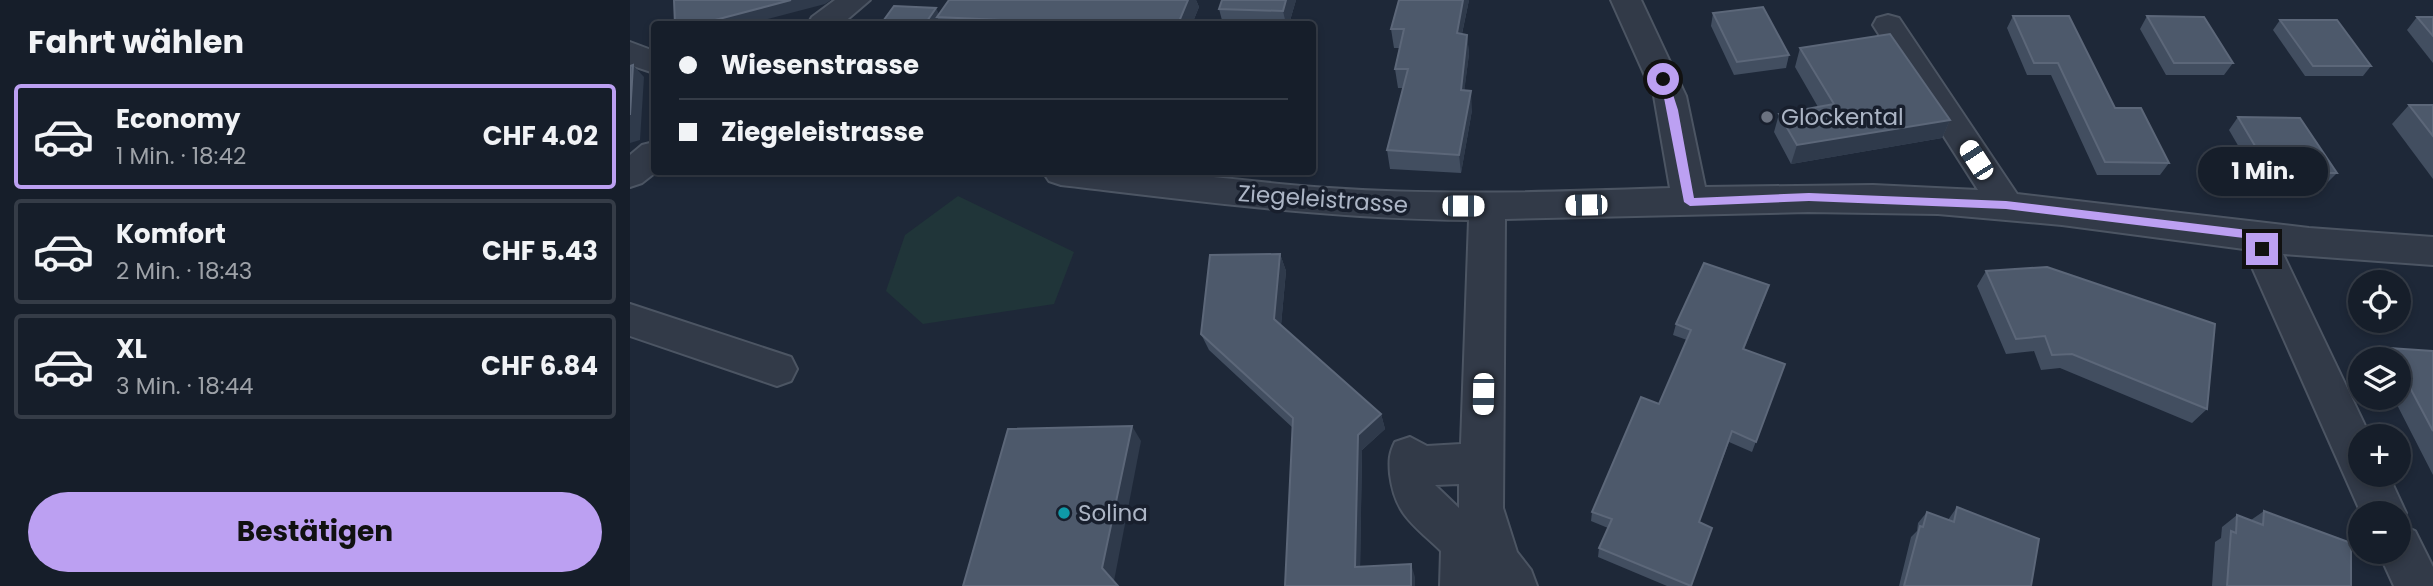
<!DOCTYPE html>
<html lang="de">
<head>
<meta charset="utf-8">
<style>
	:root { --surface:#161e2a; --page:#232b36; --text:#f1f3f6; --muted:#9ea2a8; --line:#353c47; --accent:#bca0f2 }
	body { margin:0; font-family:Poppins,sans-serif; background:var(--page); color:var(--text); height:100vh; display:flex; flex-direction:column; font-size:26px; white-space:nowrap }
	* { box-sizing:border-box; margin:0 }
	p { font-size:23px; color:var(--muted) }
	.icon { flex:none; width:38px; height:38px; fill:none; stroke:currentColor; stroke-width:2; stroke-linecap:round; stroke-linejoin:round }
	.map { position:relative; flex:1; overflow:hidden }
	.side { display:flex; flex-direction:column; background:var(--surface); width:630px }
	.side>* { flex:none }
	.guide { position:absolute; left:21px; top:21px; width:665px; height:154px; border-radius:7px; box-shadow:0 4px 10px #0003,0 0 0 2px var(--line); display:grid; align-content:center; height:154px; padding:0 28px; background:var(--surface) }
	.tools { position:absolute; left:1718px; top:270px; display:grid; gap:14px }
	.tools a { display:grid; place-items:center; width:63px; height:63px; border-radius:50%; background:var(--surface); box-shadow:0 4px 10px #0003,0 0 0 2px var(--line); font-size:35px }
	.end { position:absolute; width:32px; height:32px; margin:-16px; border:9px solid #bca0f2; background:#111; box-shadow:0 0 0 4px #111 }
	.from { border-radius:50% }
	.bubble { position:absolute; height:49px; border-radius:24px; background:var(--surface); box-shadow:0 4px 10px #0003,0 0 0 2px var(--line); font-size:23px; font-weight:700; line-height:49px; text-align:center }
	.car { position:absolute; width:21px; height:42px; margin:-21px -10px; border-radius:9px; box-shadow:0 0 5px 2px #0007; background:linear-gradient(#fff 24%,#345 0 40%,#fff 0 76%,#345 0 86%,#fff 0) }
	.guide b { display:flex; align-items:center; gap:24px; height:66px; font-size:26px }
	.guide b+b { border-top:2px solid var(--line) }
	.guide i { width:18px; height:18px; background:var(--text) }
	ul { padding:0; list-style:none }
	li { display:flex; align-items:center; gap:21px; height:105px; margin:0 14px 10px; padding:0 14px; border:4px solid var(--line); border-radius:7px }
	li div { flex:1 }
	li b { display:block; font-size:26px }
	li em { font-style:normal; font-weight:700 }
	li.current { border-color:var(--accent) }
	li>.icon { width:63px; height:63px; stroke-width:1.5 }
	h2 { padding:0 28px; font-size:32px; line-height:84px }
	.cta { display:flex; gap:14px; margin-top:auto; padding:14px 28px }
	.cta a { flex:1; height:80px; border-radius:42px; background:var(--accent); color:#111; font-size:28px; font-weight:700; line-height:80px; text-align:center }
	main { display:flex; flex:1; min-height:0 }
	.map>svg:first-child { display:block }
	.green { fill:#203539 }
	.lines { fill:none; stroke-linecap:round; stroke-linejoin:round }
	.minor-casing { stroke:#4c5563; stroke-width:4 }
	.minor { fill:#323a48; fill-rule:evenodd }
	.wall { fill:#424e60 }
	.shaded-wall { fill:#2f3a4b }
	.building { fill:#4d596b; stroke:#5c6779; stroke-width:2 }
	.route { fill:#bca0f2 }
	.worship-dot { fill:#6b7280; stroke:#181f2d; stroke-width:2.5 }
	.culture-dot { fill:#0f9aa8; stroke:#181f2d; stroke-width:2.5 }
	.labels { text-anchor:middle; stroke-width:7; stroke-linejoin:round; paint-order:stroke }
	.poi-label { font-size:23px; fill:#acb5c5; stroke:#181f2d; text-anchor:start }
	.street-label { font-size:23px; fill:#acb5c5; stroke:#181f2d }
</style>
</head>
<body>
<main>
<section class="side">
<h2>Fahrt wählen</h2>
<ul>
<li class="current"><svg class="icon" aria-label="car" viewBox="0 0 24 24"><path d="M5 17H2v-5l4-1 3-4h7l3 4 3 1v5h-3M9 17h6M6 11h13"/><circle cx="7" cy="17" r="2"/><circle cx="17" cy="17" r="2"/></svg><div><b>Economy</b><p>1 Min. · 18:42</p></div><em>CHF 4.02</em></li>
<li><svg class="icon" aria-label="car" viewBox="0 0 24 24"><path d="M5 17H2v-5l4-1 3-4h7l3 4 3 1v5h-3M9 17h6M6 11h13"/><circle cx="7" cy="17" r="2"/><circle cx="17" cy="17" r="2"/></svg><div><b>Komfort</b><p>2 Min. · 18:43</p></div><em>CHF 5.43</em></li>
<li><svg class="icon" aria-label="car" viewBox="0 0 24 24"><path d="M5 17H2v-5l4-1 3-4h7l3 4 3 1v5h-3M9 17h6M6 11h13"/><circle cx="7" cy="17" r="2"/><circle cx="17" cy="17" r="2"/></svg><div><b>XL</b><p>3 Min. · 18:44</p></div><em>CHF 6.84</em></li>
</ul>
<div class="cta"><a>Bestätigen</a></div>
</section>
<div class="map">
<svg width="1803" height="586" viewBox="0 0 1803 586">
	<rect width="100%" height="100%" fill="#1e2838"/>
	<polygon class="green" points="328,196 444,252 424,304 293,324 256,291 275,235"/>
	<g class="lines">
		<g class="minor-casing">
			<g id="minor">
				<polygon points="205,0 240,0 212,24 178,24 182,17"/>
				<path d="M 981,0 L 1011,0 L 1056,96 L 1075,187 L 1243,185 L 1348,190 L 1243,25 L 1247,18 L 1258,15 L 1269,18 L 1387,194 L 1679,228 L 1803,237 L 1803,265 L 1653,254 L 1740,436 L 1731,436 L 1731,474 L 1758,474 L 1776,513 L 1771,525 L 1785,531 L 1803,567 L 1803,586 L 1764,586 L 1748,551 L 1769,551 L 1769,513 L 1731,513 L 1614,249 L 1432,225 L 1308,214 L 1178,212 L 875,219 L 873,508 L 887,552 L 901,570 L 907,586 L 810,586 L 811,551 C 783,524 765,515 760,474 C 759,461 759,454 765,442 L 780,437 L 797,446 L 831,444 L 839,220 C 701,219 567,201 431,185 L 419,181 L 413,172 C 508,163 605,182 699,188 C 813,196 926,192 1040,188 L 1024,96 ZM 829,484 L 829,508 L 805,485 Z"/>
				<polygon points="0,42 24,51 24,73 0,65"/>
				<polygon points="24,142 26,172 12,183 0,187 0,155 12,145"/>
				<polygon points="0,304 161,357 167,369 161,381 147,386 0,336"/>
			</g>
		</g>
		<use href="#minor" class="minor"/>
	</g>
	<g class="wall">
		<polygon points="319,0 566,0 569,7 562,24 251,24 309,14"/>
		<polygon points="666,0 659,24 593,24 589,9"/>
		<polygon points="839,0 832,34 837,35 839,54 834,91 842,110 831,173 760,169 757,150 773,88 768,88 765,69 770,48 764,48 761,29"/>
		<polygon points="1083,13 1159,55 1156,68 1104,75 1081,26"/>
		<polygon points="1383,16 1485,108 1539,163 1530,175 1467,175 1421,75 1397,75 1377,28"/>
		<polygon points="1517,16 1603,63 1594,75 1536,75 1510,29"/>
		<polygon points="1787,17 1803,17 1803,63 1777,30"/>
		<polygon points="1650,20 1741,66 1733,76 1675,76 1643,30"/>
		<polygon points="1170,48 1320,120 1312,138 1161,164 1144,132 1149,114 1188,107 1165,67"/>
		<polygon points="1779,105 1803,105 1803,179 1762,124"/>
		<polygon points="1608,117 1707,173 1695,185 1631,185 1599,130"/>
		<polygon points="650,254 656,271 651,325 751,414 755,429 732,450 730,567 785,577 655,586 663,428 579,350 571,334"/>
		<polygon points="1356,271 1577,409 1562,423 1430,368 1411,370 1404,351 1376,354 1347,286"/>
		<polygon points="1139,285 1114,349 1155,364 1122,452 1099,442 1069,522 1062,586 1037,586 968,557 969,548 978,528 961,521 962,512 1029,404 1057,340 1043,335 1046,324"/>
		<polygon points="1759,348 1803,351 1803,475 1763,397 1769,397 1769,359 1747,359"/>
		<polygon points="1327,507 1401,586 1269,586 1281,537 1287,531 1288,523 1297,512 1318,520"/>
		<polygon points="1634,511 1721,586 1582,586 1585,542 1591,538 1592,527 1607,515 1621,520"/>
	</g>
	<g class="shaded-wall">
		<polygon points="161,0 201,0 195,4 119,24 70,24"/>
		<polygon points="558,0 566,0 569,7 562,24 548,24"/>
		<polygon points="656,0 666,0 659,24 656,24 653,11"/>
		<polygon points="833,0 839,0 828,52 827,33"/>
		<polygon points="306,8 311,18 307,17 311,24 295,24"/>
		<polygon points="837,35 839,54 832,109 831,90"/>
		<polygon points="3,65 14,77 10,140 0,143 0,115"/>
		<polygon points="841,91 842,110 831,173 829,155"/>
		<polygon points="1320,120 1312,138 1161,164 1167,145"/>
		<polygon points="650,254 656,271 650,336 644,319"/>
		<polygon points="1139,285 1135,297 1110,360 1113,349"/>
		<polygon points="751,414 755,429 732,450 730,580 725,567 728,435"/>
		<polygon points="502,426 511,441 484,581 472,568"/>
		<polygon points="781,564 785,577 785,586 781,586"/>
	</g>
	<g class="building">
		<polygon points="44,0 161,0 70,24 45,24"/>
		<polygon points="319,0 558,0 548,24 457,24 307,17"/>
		<polygon points="592,0 656,0 653,11 589,9"/>
		<polygon points="769,0 833,0 827,33 837,35 831,90 841,91 829,155 757,150 778,69 765,69 774,29 761,29"/>
		<polygon points="264,6 306,8 295,24 251,24"/>
		<polygon points="1133,7 1159,55 1107,62 1083,13"/>
		<polygon points="1383,16 1439,16 1485,108 1511,108 1539,163 1475,162 1428,63 1404,63"/>
		<polygon points="1517,16 1574,17 1603,63 1544,63"/>
		<polygon points="1787,17 1803,17 1803,36"/>
		<polygon points="1650,20 1707,20 1741,66 1683,66"/>
		<polygon points="1260,34 1320,120 1167,145 1149,114 1204,104 1170,48"/>
		<polygon points="3,65 0,115 0,66"/>
		<polygon points="1779,105 1803,105 1803,136"/>
		<polygon points="1608,117 1670,118 1707,173 1641,173"/>
		<polygon points="650,254 644,319 751,414 728,435 725,567 781,564 781,586 655,586 663,418 571,334 580,255"/>
		<polygon points="1074,263 1139,285 1113,349 1155,364 1126,442 1102,431 1069,522 1082,528 1061,586 969,548 982,519 962,512 1011,397 1029,404 1061,330 1046,324"/>
		<polygon points="1417,267 1585,324 1577,409 1442,354 1422,355 1415,336 1386,339 1356,271"/>
		<polygon points="1759,348 1803,351 1803,431 1769,367 1769,359 1765,359"/>
		<polygon points="502,426 472,568 488,586 333,586 378,429"/>
		<polygon points="1327,507 1409,539 1401,586 1274,586 1290,526 1293,527 1297,512 1324,522"/>
		<polygon points="1634,511 1721,543 1721,586 1597,586 1601,531 1606,533 1607,515 1633,525"/>
	</g>
	<polygon class="route" points="1030,77 1038,79 1048,110 1064,198 1179,193 1376,201 1626,231 1630,232 1637,249 1628,252 1622,239 1376,209 1179,201 1060,206 1054,202"/>
	<circle class="worship-dot" cx="1137" cy="117" r="7"/>
	<circle class="culture-dot" cx="434" cy="513" r="7"/>
	<g class="labels">
		<g class="poi-label">
			<text x="1151" y="125">Glockental</text>
			<text x="448" y="521">Solina</text>
		</g>
		<g class="street-label">
			<text transform="translate(693 199) rotate(4)" y="8">Ziegeleistrasse</text>
		</g>
	</g>
</svg>
<div class="tools">
<a><svg class="icon" aria-label="locate" viewBox="0 0 24 24"><circle cx="12" cy="12" r="6"/><path d="M12 2v4M12 18v4M2 12h4M18 12h4"/></svg></a>
<a><svg class="icon" aria-label="layers" viewBox="0 0 24 24"><path d="M12 4l9 5-9 5-9-5zM3 14l9 5 9-5"/></svg></a>
<a>+</a>
<a>−</a>
</div>
<i class="end from" style="left:1033px;top:79px"></i>
<i class="end" style="left:1632px;top:249px"></i>
<div class="bubble" style="left:1568px;top:147px;width:130px">1 Min.</div>
<i class="car" style="left:1346px;top:160px;rotate:327deg"></i>
<i class="car" style="left:956px;top:205px;rotate:269deg"></i>
<i class="car" style="left:833px;top:206px;rotate:90deg"></i>
<i class="car" style="left:853px;top:394px;rotate:181deg"></i>
<div class="guide">
<b><i class="from"></i>Wiesenstrasse</b>
<b><i></i>Ziegeleistrasse</b>
</div>
</div>
</main>
</body>
</html>
